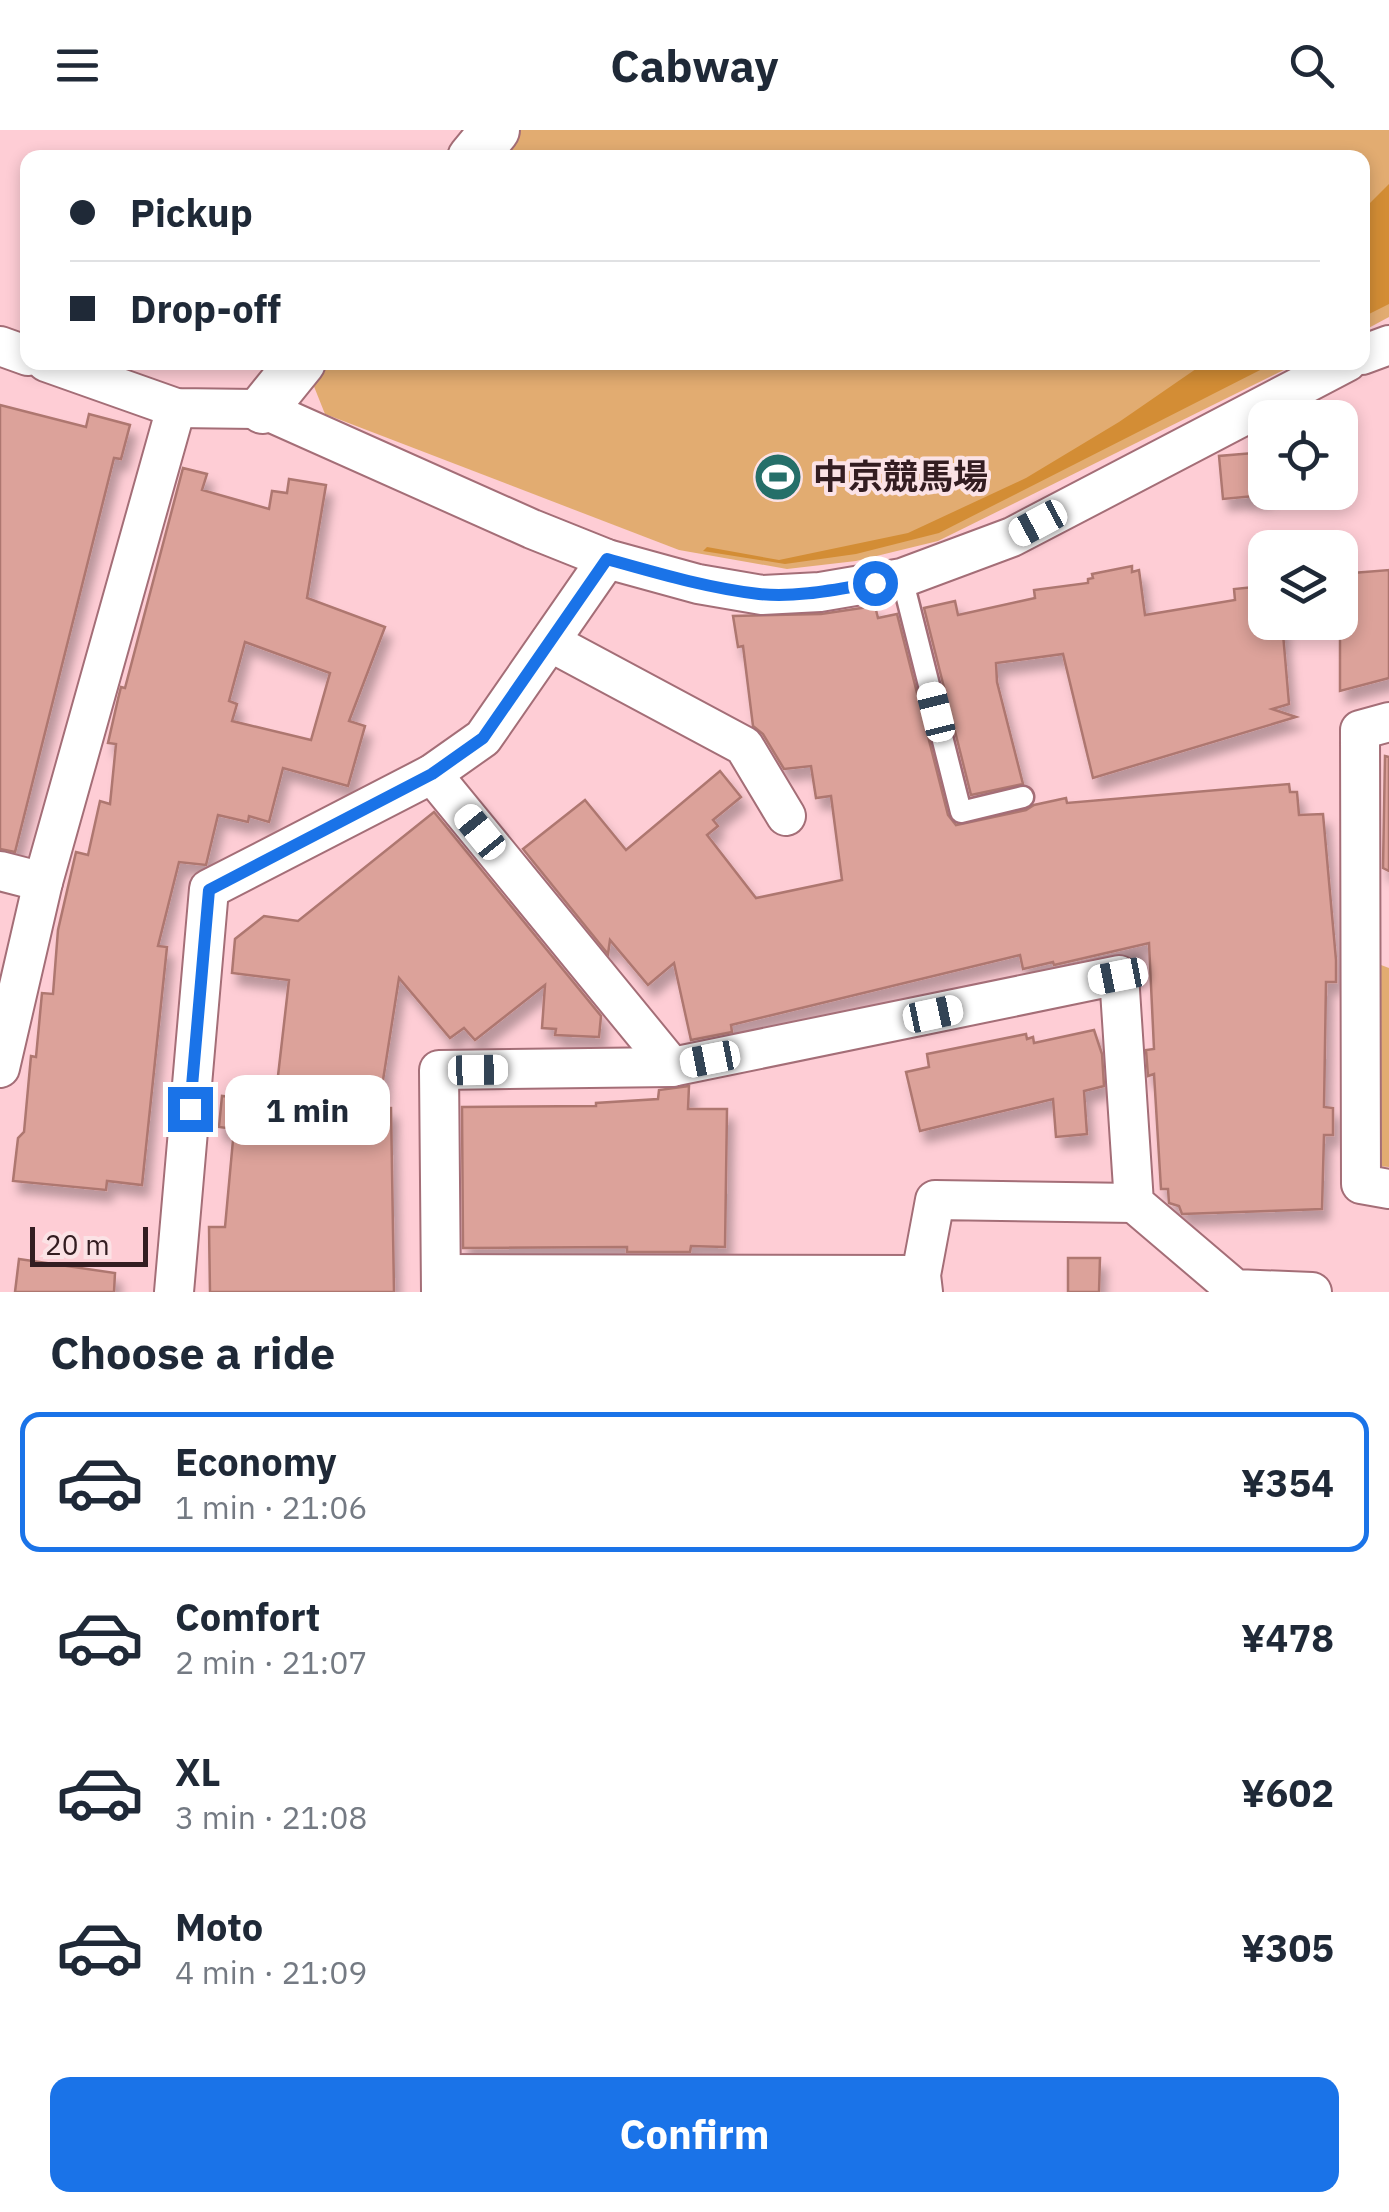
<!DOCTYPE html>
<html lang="en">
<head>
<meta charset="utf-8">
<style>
	:root { --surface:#fff; --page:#f2f2f3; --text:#1f2937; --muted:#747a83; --line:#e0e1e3; --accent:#1a73e8 }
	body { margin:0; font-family:"IBM Plex Sans","Noto Sans JP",sans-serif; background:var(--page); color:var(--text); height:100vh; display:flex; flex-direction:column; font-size:38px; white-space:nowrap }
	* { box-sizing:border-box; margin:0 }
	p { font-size:32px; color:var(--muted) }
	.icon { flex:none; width:55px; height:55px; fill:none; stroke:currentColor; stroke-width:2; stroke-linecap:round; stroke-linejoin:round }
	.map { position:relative; height:1162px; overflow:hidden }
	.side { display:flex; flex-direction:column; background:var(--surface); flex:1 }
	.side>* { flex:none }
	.banner { position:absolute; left:20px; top:20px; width:1350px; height:220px; border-radius:20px; box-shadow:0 5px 15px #0003; display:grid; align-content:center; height:220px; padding:0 50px; background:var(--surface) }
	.tools { position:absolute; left:1248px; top:270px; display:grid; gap:20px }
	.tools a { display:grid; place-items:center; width:110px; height:110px; border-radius:20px; background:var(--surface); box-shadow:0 5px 15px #0003; font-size:50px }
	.scale { position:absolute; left:30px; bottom:25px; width:118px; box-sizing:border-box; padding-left:10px; border:5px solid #331d21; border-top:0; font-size:28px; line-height:35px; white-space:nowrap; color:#331d21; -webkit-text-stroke:8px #fbe2e5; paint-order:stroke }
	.end { position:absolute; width:45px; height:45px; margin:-22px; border:12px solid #1a73e8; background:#fff; box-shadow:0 0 0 5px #fff }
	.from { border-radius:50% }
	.bubble { position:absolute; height:70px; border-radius:20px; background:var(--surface); box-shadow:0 5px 15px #0003; font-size:32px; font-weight:800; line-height:70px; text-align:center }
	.car { position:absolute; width:30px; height:60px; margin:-30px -15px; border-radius:12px; box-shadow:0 0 8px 2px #0007; background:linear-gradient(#fff 24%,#345 0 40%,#fff 0 76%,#345 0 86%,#fff 0) }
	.banner b { display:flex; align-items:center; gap:35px; height:95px; font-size:38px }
	.banner b+b { border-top:2px solid var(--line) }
	.banner i { width:25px; height:25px; background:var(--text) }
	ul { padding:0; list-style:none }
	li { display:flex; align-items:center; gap:30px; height:140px; margin:0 20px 15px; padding:0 30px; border:5px solid transparent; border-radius:20px }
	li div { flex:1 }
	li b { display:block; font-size:38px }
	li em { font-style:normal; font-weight:800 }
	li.on { border-color:var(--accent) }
	li>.icon { width:90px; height:90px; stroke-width:1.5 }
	h2 { padding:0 50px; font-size:45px; line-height:120px }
	.button { display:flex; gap:20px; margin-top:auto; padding:20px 50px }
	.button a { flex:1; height:115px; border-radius:20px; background:var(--accent); color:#fff; font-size:40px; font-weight:800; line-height:115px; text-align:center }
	header { display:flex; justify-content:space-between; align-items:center; height:130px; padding:0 50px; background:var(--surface); font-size:45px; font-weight:800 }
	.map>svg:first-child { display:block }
	.green { fill:#e2ac71 }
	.forest { fill:#d38d35 }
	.building { fill:#dca29a; stroke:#ae7770; stroke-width:2.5; fill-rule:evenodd; filter:url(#shadow) }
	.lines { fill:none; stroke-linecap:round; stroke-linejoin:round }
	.service-casing { stroke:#a46e77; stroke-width:25 }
	.minor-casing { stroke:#a46e77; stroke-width:42 }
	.tertiary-casing { stroke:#a46e77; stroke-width:52 }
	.service { stroke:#fff; stroke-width:20 }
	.minor { stroke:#fff; stroke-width:38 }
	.tertiary { stroke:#fff; stroke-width:48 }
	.route { stroke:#1a73e8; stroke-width:12 }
	.labels { text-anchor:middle; stroke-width:8; stroke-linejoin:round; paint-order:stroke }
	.poi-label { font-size:35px; font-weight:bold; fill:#331d21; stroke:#fbe2e5; text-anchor:start }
</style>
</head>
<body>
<header><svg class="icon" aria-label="menu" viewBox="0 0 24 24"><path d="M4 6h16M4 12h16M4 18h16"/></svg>Cabway<svg class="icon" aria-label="search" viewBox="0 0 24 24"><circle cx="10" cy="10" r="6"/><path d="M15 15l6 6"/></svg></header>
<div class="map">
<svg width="1389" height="1162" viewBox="0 0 1389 1162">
	<defs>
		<filter id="shadow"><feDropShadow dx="6" dy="11" stdDeviation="5" flood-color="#0004"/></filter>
	</defs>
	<rect width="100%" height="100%" fill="#fecdd5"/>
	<g class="green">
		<polygon points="520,0 1389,0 1389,187 1363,201 1362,28 497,28"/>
		<polygon points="325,232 1298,233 938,411 856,431 787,439 679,420 325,284 311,249"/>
		<polygon points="1381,835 1389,838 1389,1037 1379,1036"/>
	</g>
	<g class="forest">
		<polygon points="1389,54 1389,174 1363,187 1363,80"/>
		<polygon points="1206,232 1274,233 939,403 856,424 785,434 703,421 707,417 779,430 908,403 1026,348 1119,292"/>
	</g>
	<g class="building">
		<polygon points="0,275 86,297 89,284 130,295 121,329 114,328 15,722 0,719"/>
		<polygon points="1265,322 1265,365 1223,369 1219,326"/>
		<path d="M 183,338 L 207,344 L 202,360 L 269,379 L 272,361 L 287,363 L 289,349 L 326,355 L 307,468 L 385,497 L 349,591 L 365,596 L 348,656 L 283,638 L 269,692 L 249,686 L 248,692 L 218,685 L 206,735 L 179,732 L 158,816 L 167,817 L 142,1055 L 107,1051 L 106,1060 L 13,1051 L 18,1008 L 24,1002 L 31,926 L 36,927 L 42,863 L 53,864 L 58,800 L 76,722 L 88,725 L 100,671 L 110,674 L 116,614 L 108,613 L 118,569 L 121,557 L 125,558 ZM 245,512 L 330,543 L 311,610 L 232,591 L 237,574 L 229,571 Z"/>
		<polygon points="1132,436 1132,442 1139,440 1145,485 1235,470 1234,459 1265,456 1265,492 1282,492 1289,574 1272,579 1296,587 1093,648 1063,524 996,533 997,552 1023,654 971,665 924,478 955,471 958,485 1035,468 1034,460 1088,453 1088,449 1093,448 1092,444"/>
		<polygon points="1389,440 1389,548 1340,561 1340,444"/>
		<polygon points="875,476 878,488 897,484 948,685 956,695 1026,680 1034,675 1066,668 1067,673 1289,654 1290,662 1297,662 1299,685 1323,684 1336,830 1336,852 1326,852 1324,977 1333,978 1333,1005 1324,1005 1322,1079 1182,1084 1179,1076 1169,1073 1168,1059 1161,1059 1154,944 1148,946 1146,920 1154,919 1149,813 1054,835 1053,832 1023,839 1020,825 731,895 732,902 691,910 674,833 648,855 610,810 608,824 523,719 585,670 626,720 720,641 741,667 713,690 718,696 707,705 756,768 842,750 831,666 816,668 811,636 784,639 763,604 753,596 743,516 738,517 733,486 821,484"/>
		<polygon points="1385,626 1389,627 1389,741 1383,738"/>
		<polygon points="434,682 601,886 599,907 555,905 556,899 542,898 545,855 475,910 464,898 450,908 399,848 381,963 362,978 391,978 394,1162 210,1162 209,1097 225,1097 234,999 219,997 222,966 275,972 289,850 232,843 235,809 264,786 298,791"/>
		<polygon points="1094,900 1102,924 1104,956 1084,961 1087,1004 1056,1007 1053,969 920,1001 906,942 929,937 927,924 1026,904 1027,909 1033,907 1034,913"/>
		<polygon points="689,956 688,979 727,979 725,1117 691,1116 690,1122 627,1122 627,1117 463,1118 462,977 596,976 596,973 658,969 659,960"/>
		<polygon points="1068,1128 1100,1128 1099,1162 1068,1162"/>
		<polygon points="19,1129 115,1143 114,1162 15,1162"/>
	</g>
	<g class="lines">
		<g class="service-casing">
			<polyline id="service" points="902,448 961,682 1023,667"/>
		</g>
		<g class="minor-casing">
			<g id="minor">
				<polyline points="0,216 28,226"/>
				<polyline points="1362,225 1389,215"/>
				<polyline points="46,232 176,278 263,279 532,399 607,429 698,454 762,465 820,462 902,448 1012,407 1347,232"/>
				<polyline points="550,512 744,616 786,686"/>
				<polyline points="1389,592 1360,600 1361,1054 1389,1059"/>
				<polyline points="432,644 672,937"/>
				<polyline points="0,741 43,752"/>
				<polyline points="0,938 43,752 176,278"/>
				<polyline points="441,1144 921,1145"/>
				<polyline points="174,1162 209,759 432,644 483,608 607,429"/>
				<polyline points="441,1162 439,940 672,937 1119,845 1134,1073 1235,1159 1312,1162"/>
				<polyline points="923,1162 921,1145 935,1070 1134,1073"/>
			</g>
		</g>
		<g class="tertiary-casing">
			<g id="tertiary">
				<polyline points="472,28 495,0"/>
				<polyline points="263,279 301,232"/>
			</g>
		</g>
		<use href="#service" class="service"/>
		<use href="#minor" class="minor"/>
		<use href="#tertiary" class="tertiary"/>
	</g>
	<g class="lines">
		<path class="route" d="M 190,979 L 209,760 L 432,644 L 483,608 L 607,429 C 657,443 707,458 759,464 C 797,468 838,459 875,453"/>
	</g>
	<defs>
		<g id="stadium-disc" transform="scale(2.5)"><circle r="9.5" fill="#256f69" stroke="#fbe2e5"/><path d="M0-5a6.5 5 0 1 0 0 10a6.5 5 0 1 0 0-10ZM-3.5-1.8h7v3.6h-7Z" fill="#fff"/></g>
	</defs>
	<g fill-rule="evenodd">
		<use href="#stadium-disc" x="778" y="347"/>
	</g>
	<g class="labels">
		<g class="poi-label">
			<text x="813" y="359">中京競馬場</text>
		</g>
	</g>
</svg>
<div class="tools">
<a><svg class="icon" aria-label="locate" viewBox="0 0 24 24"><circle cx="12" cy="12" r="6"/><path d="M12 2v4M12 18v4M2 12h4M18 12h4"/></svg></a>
<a><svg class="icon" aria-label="layers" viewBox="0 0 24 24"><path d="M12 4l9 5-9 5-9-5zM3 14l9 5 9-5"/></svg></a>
</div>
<div class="scale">20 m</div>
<i class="end from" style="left:875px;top:453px"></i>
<i class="end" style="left:190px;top:979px"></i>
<div class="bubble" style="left:225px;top:945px;width:165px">1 min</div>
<i class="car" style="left:1038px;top:393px;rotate:242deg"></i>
<i class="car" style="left:936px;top:582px;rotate:346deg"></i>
<i class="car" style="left:480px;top:702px;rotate:321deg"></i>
<i class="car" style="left:1118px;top:846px;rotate:259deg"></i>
<i class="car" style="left:933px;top:884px;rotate:78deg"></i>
<i class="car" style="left:710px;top:929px;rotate:259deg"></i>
<i class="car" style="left:478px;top:940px;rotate:89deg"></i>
<div class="banner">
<b><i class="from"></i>Pickup</b>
<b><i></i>Drop-off</b>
</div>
</div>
<section class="side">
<h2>Choose a ride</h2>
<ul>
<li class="on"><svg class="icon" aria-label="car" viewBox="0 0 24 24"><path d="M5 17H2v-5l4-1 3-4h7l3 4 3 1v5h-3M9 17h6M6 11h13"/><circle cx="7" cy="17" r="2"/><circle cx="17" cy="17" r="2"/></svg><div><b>Economy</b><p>1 min · 21:06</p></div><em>¥354</em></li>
<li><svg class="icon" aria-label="car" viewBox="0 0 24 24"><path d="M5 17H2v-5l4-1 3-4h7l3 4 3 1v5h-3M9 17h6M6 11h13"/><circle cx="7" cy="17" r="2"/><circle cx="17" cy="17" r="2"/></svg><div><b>Comfort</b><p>2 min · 21:07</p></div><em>¥478</em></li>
<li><svg class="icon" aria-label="car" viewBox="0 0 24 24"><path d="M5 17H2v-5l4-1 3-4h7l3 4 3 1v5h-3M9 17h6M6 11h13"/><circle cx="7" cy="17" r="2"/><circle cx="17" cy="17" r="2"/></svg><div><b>XL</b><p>3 min · 21:08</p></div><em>¥602</em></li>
<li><svg class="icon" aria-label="car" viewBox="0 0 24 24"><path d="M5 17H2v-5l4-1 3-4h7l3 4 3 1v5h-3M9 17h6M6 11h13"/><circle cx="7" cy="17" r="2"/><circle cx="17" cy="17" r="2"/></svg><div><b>Moto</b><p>4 min · 21:09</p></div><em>¥305</em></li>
</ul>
<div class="button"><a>Confirm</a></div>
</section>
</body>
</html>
